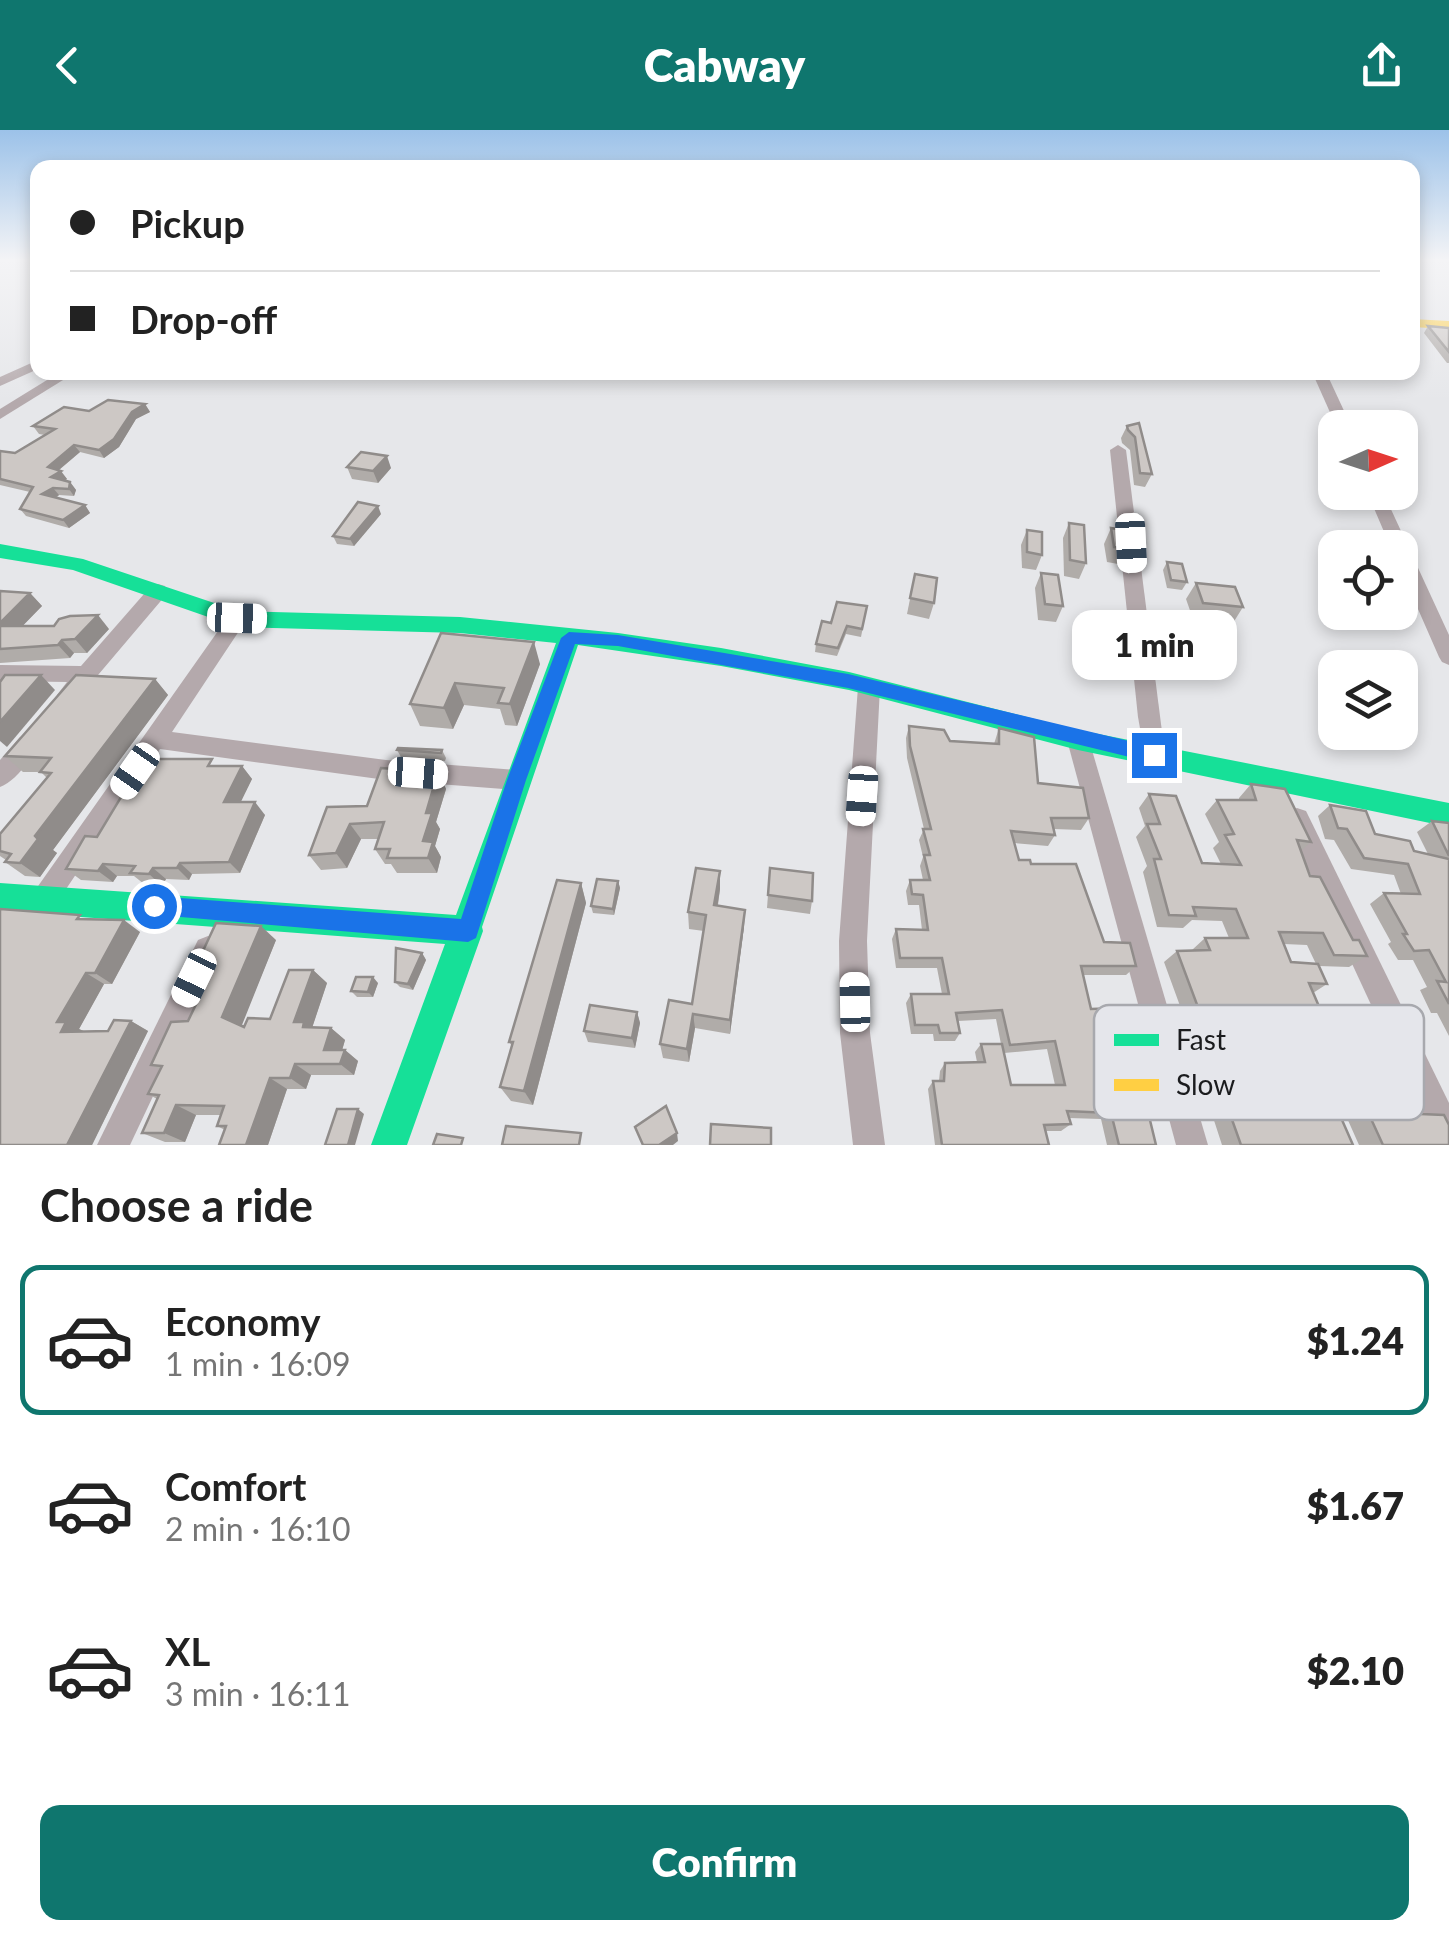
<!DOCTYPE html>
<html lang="en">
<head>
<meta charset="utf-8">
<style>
	:root { --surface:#fff; --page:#f6f6f6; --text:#222; --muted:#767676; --line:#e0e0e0; --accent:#0f766e }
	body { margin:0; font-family:Lato,sans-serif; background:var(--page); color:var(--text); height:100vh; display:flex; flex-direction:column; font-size:38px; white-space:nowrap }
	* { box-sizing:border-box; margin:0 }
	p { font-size:32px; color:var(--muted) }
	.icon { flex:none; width:55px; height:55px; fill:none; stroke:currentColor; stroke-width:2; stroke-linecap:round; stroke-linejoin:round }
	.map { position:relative; height:1015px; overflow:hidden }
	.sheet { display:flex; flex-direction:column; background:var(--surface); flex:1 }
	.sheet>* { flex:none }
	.guide { position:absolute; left:30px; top:30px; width:1390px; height:220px; border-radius:20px; box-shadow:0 5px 15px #0003; display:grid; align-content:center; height:220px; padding:0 40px; background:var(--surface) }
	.needle { width:65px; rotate:87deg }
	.controls { position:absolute; left:1318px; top:280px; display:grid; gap:20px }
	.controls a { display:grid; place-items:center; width:100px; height:100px; border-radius:20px; background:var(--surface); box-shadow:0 5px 15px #0003; font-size:50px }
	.end { position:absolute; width:45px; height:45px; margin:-22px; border:12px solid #1a73e8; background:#fff; box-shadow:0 0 0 5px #fff }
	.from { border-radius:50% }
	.bubble { position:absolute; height:70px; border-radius:20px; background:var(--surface); box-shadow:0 5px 15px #0003; font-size:32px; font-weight:800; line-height:70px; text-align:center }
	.car { position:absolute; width:30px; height:60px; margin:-30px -15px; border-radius:12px; box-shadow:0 0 8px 2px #0007; background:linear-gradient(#fff 24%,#345 0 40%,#fff 0 76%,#345 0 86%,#fff 0) }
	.guide b { display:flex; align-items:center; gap:35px; height:95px; font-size:38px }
	.guide b+b { border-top:2px solid var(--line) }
	.guide i { width:25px; height:25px; background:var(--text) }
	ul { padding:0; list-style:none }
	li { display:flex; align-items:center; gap:30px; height:150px; margin:0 20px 15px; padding:0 20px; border:5px solid transparent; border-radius:20px }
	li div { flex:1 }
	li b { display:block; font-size:38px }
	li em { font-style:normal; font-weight:800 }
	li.on { border-color:var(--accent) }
	li>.icon { width:90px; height:90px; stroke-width:1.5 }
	h2 { padding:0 40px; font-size:45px; line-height:120px }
	.button { display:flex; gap:20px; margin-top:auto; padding:20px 40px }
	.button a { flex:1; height:115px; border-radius:20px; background:var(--accent); color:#fff; font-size:40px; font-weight:800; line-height:115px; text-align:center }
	header { display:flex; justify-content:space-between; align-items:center; height:130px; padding:0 40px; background:var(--accent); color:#fff; font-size:45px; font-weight:800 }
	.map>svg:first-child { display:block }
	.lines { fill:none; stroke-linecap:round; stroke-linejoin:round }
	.street { fill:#b4a9ac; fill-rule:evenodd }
	.fast { fill:#16e098; fill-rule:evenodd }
	.slow { fill:#ffcf43; fill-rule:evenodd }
	.wall { fill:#b0aca9; fill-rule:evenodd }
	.shaded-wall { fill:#908c8a }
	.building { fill:#cdc8c5; stroke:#908c8a; stroke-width:2.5 }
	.route { fill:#1a73e8 }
	.key { fill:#e5e6eb; stroke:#a8a9ae; stroke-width:2.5 }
	.key-label { font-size:28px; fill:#1b1c1e }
</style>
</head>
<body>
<header><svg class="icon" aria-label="back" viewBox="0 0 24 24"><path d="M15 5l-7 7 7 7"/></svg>Cabway<svg class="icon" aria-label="share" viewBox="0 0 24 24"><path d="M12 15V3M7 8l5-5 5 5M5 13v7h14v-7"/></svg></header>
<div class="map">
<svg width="1449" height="1015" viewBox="0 0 1449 1015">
	<rect width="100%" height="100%" fill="#e6e7ea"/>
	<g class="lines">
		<g class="street">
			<polygon points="38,230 38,239 0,256 0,247"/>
			<polygon points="60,242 76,242 0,289 0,279"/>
			<polygon points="1312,242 1326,242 1352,298 1337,298"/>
			<polygon points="1118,315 1126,320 1165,625 1162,632 1154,634 1146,632 1138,587 1110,320"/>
			<polygon points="1367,362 1383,362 1449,505 1449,535 1442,532 1439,527 1400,438 1400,418 1391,418"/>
			<polygon points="158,454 165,456 167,461 165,466 76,571 60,571 57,565 67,552 0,551 0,535 81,536 151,456"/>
			<polygon points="237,482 247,489 172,602 386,630 517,640 525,643 529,650 525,657 517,660 386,650 160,619 54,777 45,781 36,777 32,768 36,759 230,484"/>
			<polygon points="869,549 876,551 880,557 867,811 870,903 885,1015 853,1015 840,903 839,811 858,557 862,551"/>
			<polygon points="1078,601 1086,603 1089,610 1208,1015 1176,1015 1067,610 1070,603"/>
			<path d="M 28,605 L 36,607 L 39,614 C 31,629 16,651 0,657 L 0,630 L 20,607 Z"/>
			<polygon points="1297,678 1306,681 1449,973 1449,1015 1436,1015 1285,689 1288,681"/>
			<polygon points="208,806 218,810 222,820 130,1015 97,1015 198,810"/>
		</g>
		<polygon class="fast" points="0,414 83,429 238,481 460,487 618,503 721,518 849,542 1078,600 1449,673 1449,697 1078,620 849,560 721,536 578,515 482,797 483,801 407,1015 371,1015 445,814 0,781 0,753 456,785 556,513 460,503 237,497 73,440 0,428"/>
		<polygon class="slow" points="1412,189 1449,191 1449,199 1412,197"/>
	</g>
	<g class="wall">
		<polygon points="1428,196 1449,198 1449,233 1447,233 1424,203"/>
		<polygon points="145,274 150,282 136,289 119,317 104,328 80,322 59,340 67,349 64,351 70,352 76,360 74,366 59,365 56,368 85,375 90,383 69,398 26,386 20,379 30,362 0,355 0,321 15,323 45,305 39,304 33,296 89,281"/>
		<polygon points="1139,293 1152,344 1145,357 1134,355 1130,320 1122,313 1121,308 1127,296"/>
		<polygon points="347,337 391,338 378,353 352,349"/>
		<polygon points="381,384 354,416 337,414 333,406"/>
		<polygon points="1069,393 1086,433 1079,449 1064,446 1063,408"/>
		<polygon points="1111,398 1126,418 1118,434 1107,432 1104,414"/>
		<polygon points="1027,400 1042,425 1036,440 1022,438 1021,415"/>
		<polygon points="1167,432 1187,452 1182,460 1167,458 1163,440"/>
		<polygon points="1041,443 1063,476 1056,492 1038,490 1035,458"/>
		<polygon points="915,444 934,473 929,489 907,484"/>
		<polygon points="1196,453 1243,477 1233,493 1193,489 1186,469"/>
		<polygon points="0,461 30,463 42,476 22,496 109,499 87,523 74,523 70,528 0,533"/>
		<polygon points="867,476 861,507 846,504 837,526 815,522 816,514"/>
		<polygon points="441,503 540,534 517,596 505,595 500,579 464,575 453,599 420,596 410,574"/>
		<polygon points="155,549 168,565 53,720 57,723 40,747 25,746 5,732 6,730 0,726 0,704 47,648 41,642 23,642 5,626"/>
		<path d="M 909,596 L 950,611 L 994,614 L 999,598 L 1038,653 L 1089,688 L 1081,700 L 1054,699 L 1055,705 L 1048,716 L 1014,713 L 1019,730 L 1031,734 L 1104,812 L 1136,836 L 1126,845 L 1083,845 L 1091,879 L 1176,985 L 1164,991 L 1150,990 L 1156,1015 L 1107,1015 L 1101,989 L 1069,988 L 1071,994 L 1061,1001 L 1046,1001 L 1049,1015 L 935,1015 L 928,959 L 933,951 L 939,951 L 940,941 L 945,933 L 977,932 L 975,922 L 981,914 L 1001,914 L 996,889 L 958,891 L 960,903 L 955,911 L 934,911 L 933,904 L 911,904 L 906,873 L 911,864 L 942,864 L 937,838 L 896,838 L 892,809 L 896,799 L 922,800 L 919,775 L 908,775 L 906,761 L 910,750 L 923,750 L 920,736 L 923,727 L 919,710 L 924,699 L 907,628 L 906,608 ZM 1047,919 L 1055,955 L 1011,955 L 1004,923 Z"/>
		<polygon points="397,620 442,620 446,628 445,631 401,627"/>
		<polygon points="218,636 242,636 252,649 240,672 265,685 240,743 192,744 189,750 166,749 162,756 144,754 134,746 117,746 113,752 81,750 66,739 97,707"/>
		<polygon points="438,642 446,659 436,692 440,699 435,716 441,727 437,743 397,743 391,734 385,734 375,719 378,709 361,709 347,738 321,740 309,725 367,676"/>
		<path d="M 1251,654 L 1311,712 L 1301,721 L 1310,746 L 1353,810 L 1367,826 L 1349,837 L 1319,836 L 1327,854 L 1313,863 L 1335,914 L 1421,984 L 1449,1015 L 1359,1015 L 1347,988 L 1342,990 L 1353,1015 L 1222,1015 L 1210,978 L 1214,976 L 1205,949 L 1220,940 L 1234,941 L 1224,913 L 1218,913 L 1215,907 L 1191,906 L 1164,832 L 1177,821 L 1192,820 L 1205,808 L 1229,808 L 1222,791 L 1192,790 L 1183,798 L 1157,797 L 1143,742 L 1147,736 L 1136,707 L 1145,696 L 1139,678 L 1149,664 L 1202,733 L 1221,734 L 1213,718 L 1219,712 L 1205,684 L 1217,670 L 1239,670 L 1239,668 ZM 1284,814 L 1307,815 L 1316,834 L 1291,832 Z"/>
		<polygon points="1330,675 1375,704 1414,721 1428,724 1417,702 1432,691 1449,693 1449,906 1437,883 1431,883 1420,860 1427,857 1413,830 1398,830 1388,814 1391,812 1370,774 1384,763 1401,764 1394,745 1351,739 1334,710 1325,709 1318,686"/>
		<polygon points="770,738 812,771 810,784 767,778"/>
		<polygon points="618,751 620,758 614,785 593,783 591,776"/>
		<polygon points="581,753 586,773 533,975 511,971 500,957 512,916 509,912"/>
		<polygon points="720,759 718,775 744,797 730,904 695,898 689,932 663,928 660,914 692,874 704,801 689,799 688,782"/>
		<polygon points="85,789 140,802 112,854 104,854 79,899 84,901 108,901 131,891 148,901 92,1015 0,1015"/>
		<polygon points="276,810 241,895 244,897 270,889 313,840 327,853 312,898 331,898 345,910 342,920 345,920 358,931 354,945 311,945 306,959 287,959 268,1015 219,1015 225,1000 217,996 221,985 196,985 185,1012 165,1012 142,1003 157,969 148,964 160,940 151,935 188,891 208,850 194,840"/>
		<polygon points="422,823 426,830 413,860 400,857 395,852"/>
		<polygon points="378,853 373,867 357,867 351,861"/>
		<polygon points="637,882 640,893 635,918 588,912 584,901"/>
	</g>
	<g class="shaded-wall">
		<polygon points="145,274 150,282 136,289 119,317 104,328 99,320 132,282"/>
		<polygon points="74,315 80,322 54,344 48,337"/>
		<polygon points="387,326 391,338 378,353 373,341"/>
		<polygon points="61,341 67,349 57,355 51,347"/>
		<polygon points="70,352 76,360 74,366 69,359"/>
		<polygon points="53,358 59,365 49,372 42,364"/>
		<polygon points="85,375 90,383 69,398 63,390"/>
		<polygon points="378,376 381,384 354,416 350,409"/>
		<polygon points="30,463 42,476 10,509 0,499 0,493"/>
		<polygon points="98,485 109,499 87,523 75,509"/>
		<polygon points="62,510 74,523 70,528 58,515"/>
		<polygon points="534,512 540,534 517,596 510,574"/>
		<polygon points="41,545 55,560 7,617 0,611 0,592"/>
		<polygon points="155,549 168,565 53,720 57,723 40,747 20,733 35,706"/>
		<polygon points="455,553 464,575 453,599 444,578"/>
		<polygon points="242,636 252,649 235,684 224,672"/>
		<polygon points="438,642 446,659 436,692 440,699 435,716 441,727 437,743 428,728 423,711 426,683"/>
		<polygon points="255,672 265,685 240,743 229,732"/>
		<polygon points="350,694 361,709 347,738 336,723"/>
		<polygon points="180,733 192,744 189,750 177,738"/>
		<polygon points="103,734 117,746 113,752 98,741"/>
		<polygon points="153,738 166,749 162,756 149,744"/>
		<polygon points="720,741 720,759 715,792 714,775"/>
		<polygon points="618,751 620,758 614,785 613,779"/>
		<polygon points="581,753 586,773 533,975 524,961"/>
		<polygon points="745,780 744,797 730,904 730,890"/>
		<polygon points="124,790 140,802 112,854 95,843"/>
		<polygon points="261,796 276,810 240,900 222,887"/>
		<polygon points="422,823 426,830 413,860 408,854"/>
		<polygon points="313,840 327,853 312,898 319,904 294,892"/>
		<polygon points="86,843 104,854 79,899 85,902 61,902 57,892"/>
		<polygon points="373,847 378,853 373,867 368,862"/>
		<polygon points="637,882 640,893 635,918 632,908"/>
		<polygon points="693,884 695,898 689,932 687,919"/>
		<polygon points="131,891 148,901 92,1015 67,1015"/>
		<polygon points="331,898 345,910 339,931 324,920"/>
		<polygon points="345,920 358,931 354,945 340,934"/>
		<polygon points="295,934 311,945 306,959 290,948"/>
		<polygon points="270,948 287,959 268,1015 246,1015"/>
		<polygon points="176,975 196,985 185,1012 164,1003"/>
		<polygon points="358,979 364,984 355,1015 348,1015"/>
		<polygon points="677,1003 678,1011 673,1015 659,1015"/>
	</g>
	<g class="building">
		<polygon points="1428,196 1449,198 1449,222"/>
		<polygon points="108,270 145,274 132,282 114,309 99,320 74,315 48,337 61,341 51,347 70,352 69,359 53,358 42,364 85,375 63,390 20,379 33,357 0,349 0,321 15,323 55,299 33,296 64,277 89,281"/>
		<polygon points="1139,293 1152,344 1140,343 1135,307 1128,300 1127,296"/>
		<polygon points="361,322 387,326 373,341 347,337"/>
		<polygon points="358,372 378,376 350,409 333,406"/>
		<polygon points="1069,393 1084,395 1086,433 1070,430"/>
		<polygon points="1111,398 1124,400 1126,418 1114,417"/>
		<polygon points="1027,400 1042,402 1042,425 1027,422"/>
		<polygon points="1167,432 1182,434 1187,452 1171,450"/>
		<polygon points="1041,443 1058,445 1063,476 1045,474"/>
		<polygon points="915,444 937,448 934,473 910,468"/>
		<polygon points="1196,453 1235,457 1243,477 1203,473"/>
		<polygon points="0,461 30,463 0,493"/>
		<polygon points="837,472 867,476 862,499 847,496 838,518 816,514 822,491 831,493"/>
		<polygon points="98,485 75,509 62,510 58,515 0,519 0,496 54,496 59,489 70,486"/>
		<polygon points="441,503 534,512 510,574 498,573 504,558 455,553 444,578 410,574"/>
		<polygon points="5,545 41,545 0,592 0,552"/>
		<polygon points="76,545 155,549 35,706 38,709 20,733 5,732 11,724 0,721 0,704 51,643 40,642 51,628 5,626"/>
		<polygon points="909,596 944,600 950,611 999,614 999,598 1034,607 1038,653 1083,658 1089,688 1051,688 1055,705 1011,701 1019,730 1030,730 1031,734 1076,734 1104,812 1130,813 1136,836 1081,836 1091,879 1148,877 1176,985 1148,982 1156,1015 1119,1015 1111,983 1067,981 1071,994 1044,995 1049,1015 942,1015 933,951 944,951 945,933 985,932 981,914 1002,914 1011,955 1065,955 1055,911 1010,915 1002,880 956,883 960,903 940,903 938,895 915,895 911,864 949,864 942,828 900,828 896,799 928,800 923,765 912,764 910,750 930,750 924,725 930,725 923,699 931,699 910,616"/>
		<polygon points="398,618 442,620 441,623 397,620"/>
		<polygon points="144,629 212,629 208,636 242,636 224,672 255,672 229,732 180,733 177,738 153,738 149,744 130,743 135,736 103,734 98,741 66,739 85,706 97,707"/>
		<polygon points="381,638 438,642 426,683 432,683 423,711 433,712 428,728 387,728 390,719 375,719 384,692 350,694 336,723 309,725 327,677 367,676"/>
		<polygon points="1251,654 1285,659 1311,712 1297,710 1310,746 1320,747 1353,810 1359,810 1367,826 1334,825 1323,803 1279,802 1291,832 1318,834 1327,854 1309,853 1335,914 1390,916 1421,984 1444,985 1449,995 1449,1015 1383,1015 1367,980 1342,990 1353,1015 1241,1015 1225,970 1230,970 1220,940 1254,943 1240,903 1232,903 1230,897 1205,896 1177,821 1210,820 1205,808 1248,808 1236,779 1193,777 1196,786 1169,785 1154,729 1161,729 1147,694 1160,694 1149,664 1176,666 1202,733 1241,735 1225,705 1234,704 1217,670 1256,670"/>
		<polygon points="1330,675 1366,681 1375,704 1410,711 1414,721 1449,729 1449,874 1437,851 1446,852 1429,820 1414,821 1403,804 1407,804 1384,763 1420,764 1408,734 1364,728 1347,699 1338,698"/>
		<polygon points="1432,691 1449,693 1449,726"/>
		<polygon points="696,738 720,741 714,775 745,780 730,890 693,884 687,919 660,914 669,870 692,874 706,785 688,782"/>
		<polygon points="770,738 813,743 812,771 768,765"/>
		<polygon points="597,749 618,751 613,779 591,776"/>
		<polygon points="557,750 581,753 524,961 500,957 513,912 509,912"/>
		<polygon points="0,779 80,785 77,789 124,790 95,843 86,843 57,892 66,892 61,902 108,901 114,890 131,891 67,1015 0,1015"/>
		<polygon points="216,793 261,796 222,887 244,897 248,888 270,889 289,840 313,840 294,892 304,892 303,897 331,898 324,920 345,920 340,934 295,934 290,948 270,948 246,1015 219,1015 226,996 217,996 224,976 176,975 164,1003 142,1003 159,965 148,964 162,936 151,935 171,892 188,891 212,841 194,840"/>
		<polygon points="396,818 422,823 408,854 395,852"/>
		<polygon points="356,847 373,847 368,862 351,861"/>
		<polygon points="590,875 637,882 632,908 584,901"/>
		<polygon points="666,976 677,1003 659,1015 643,1015 635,997"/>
		<polygon points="337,979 358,979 348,1015 325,1015"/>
		<polygon points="711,994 771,998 771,1015 710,1015"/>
		<polygon points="506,996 581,1003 579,1015 502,1015"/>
		<polygon points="437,1004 463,1008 461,1015 433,1015"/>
	</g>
	<linearGradient id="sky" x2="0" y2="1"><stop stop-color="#9cc2e9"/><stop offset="0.48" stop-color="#f4f4f6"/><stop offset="1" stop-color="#f4f4f6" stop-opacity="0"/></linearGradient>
	<rect width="1449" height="271" fill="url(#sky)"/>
	<polygon class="route" points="569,502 618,505 848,544 1154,617 1163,625 1154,633 848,558 618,516 575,514 526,650 476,808 468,812 146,784 143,776 146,769 154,766 461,789 507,650 561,508"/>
	<rect x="1094" y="875" width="330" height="115" rx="15" class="key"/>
	<rect x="1114" y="904" width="45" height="12" fill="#16e098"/>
	<rect x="1114" y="949" width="45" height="12" fill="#ffcf43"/>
	<g class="key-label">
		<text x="1176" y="920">Fast</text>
		<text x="1176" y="965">Slow</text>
	</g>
</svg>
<div class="controls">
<a><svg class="needle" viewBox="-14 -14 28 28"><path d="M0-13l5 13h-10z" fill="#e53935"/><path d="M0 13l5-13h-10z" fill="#767676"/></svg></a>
<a><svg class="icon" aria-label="locate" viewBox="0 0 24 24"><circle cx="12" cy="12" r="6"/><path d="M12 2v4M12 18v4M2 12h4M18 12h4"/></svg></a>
<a><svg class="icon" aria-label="layers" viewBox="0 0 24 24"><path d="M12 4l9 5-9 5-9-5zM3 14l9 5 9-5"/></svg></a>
</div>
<i class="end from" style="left:154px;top:776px"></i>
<i class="end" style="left:1154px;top:625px"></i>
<div class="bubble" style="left:1072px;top:480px;width:165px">1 min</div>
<i class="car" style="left:1131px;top:413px;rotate:177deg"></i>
<i class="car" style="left:237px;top:488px;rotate:92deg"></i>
<i class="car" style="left:135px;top:641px;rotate:215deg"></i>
<i class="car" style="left:418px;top:643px;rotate:94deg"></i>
<i class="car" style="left:862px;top:666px;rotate:184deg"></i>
<i class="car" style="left:194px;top:848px;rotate:206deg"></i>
<i class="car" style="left:855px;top:872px;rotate:359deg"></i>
<div class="guide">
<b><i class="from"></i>Pickup</b>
<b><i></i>Drop-off</b>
</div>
</div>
<section class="sheet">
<h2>Choose a ride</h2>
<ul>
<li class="on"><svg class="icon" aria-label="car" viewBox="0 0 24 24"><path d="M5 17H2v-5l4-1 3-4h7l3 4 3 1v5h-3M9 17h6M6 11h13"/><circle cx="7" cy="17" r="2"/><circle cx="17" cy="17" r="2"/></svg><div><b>Economy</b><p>1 min · 16:09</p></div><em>$1.24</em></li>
<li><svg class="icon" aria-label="car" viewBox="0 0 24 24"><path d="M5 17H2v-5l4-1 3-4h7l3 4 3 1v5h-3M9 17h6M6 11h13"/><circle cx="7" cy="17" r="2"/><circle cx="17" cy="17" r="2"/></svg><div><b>Comfort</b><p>2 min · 16:10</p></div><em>$1.67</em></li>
<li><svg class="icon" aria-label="car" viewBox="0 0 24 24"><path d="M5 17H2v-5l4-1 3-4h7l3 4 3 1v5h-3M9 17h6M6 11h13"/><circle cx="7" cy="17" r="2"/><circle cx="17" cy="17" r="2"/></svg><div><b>XL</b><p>3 min · 16:11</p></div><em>$2.10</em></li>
</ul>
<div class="button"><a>Confirm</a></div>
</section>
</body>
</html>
